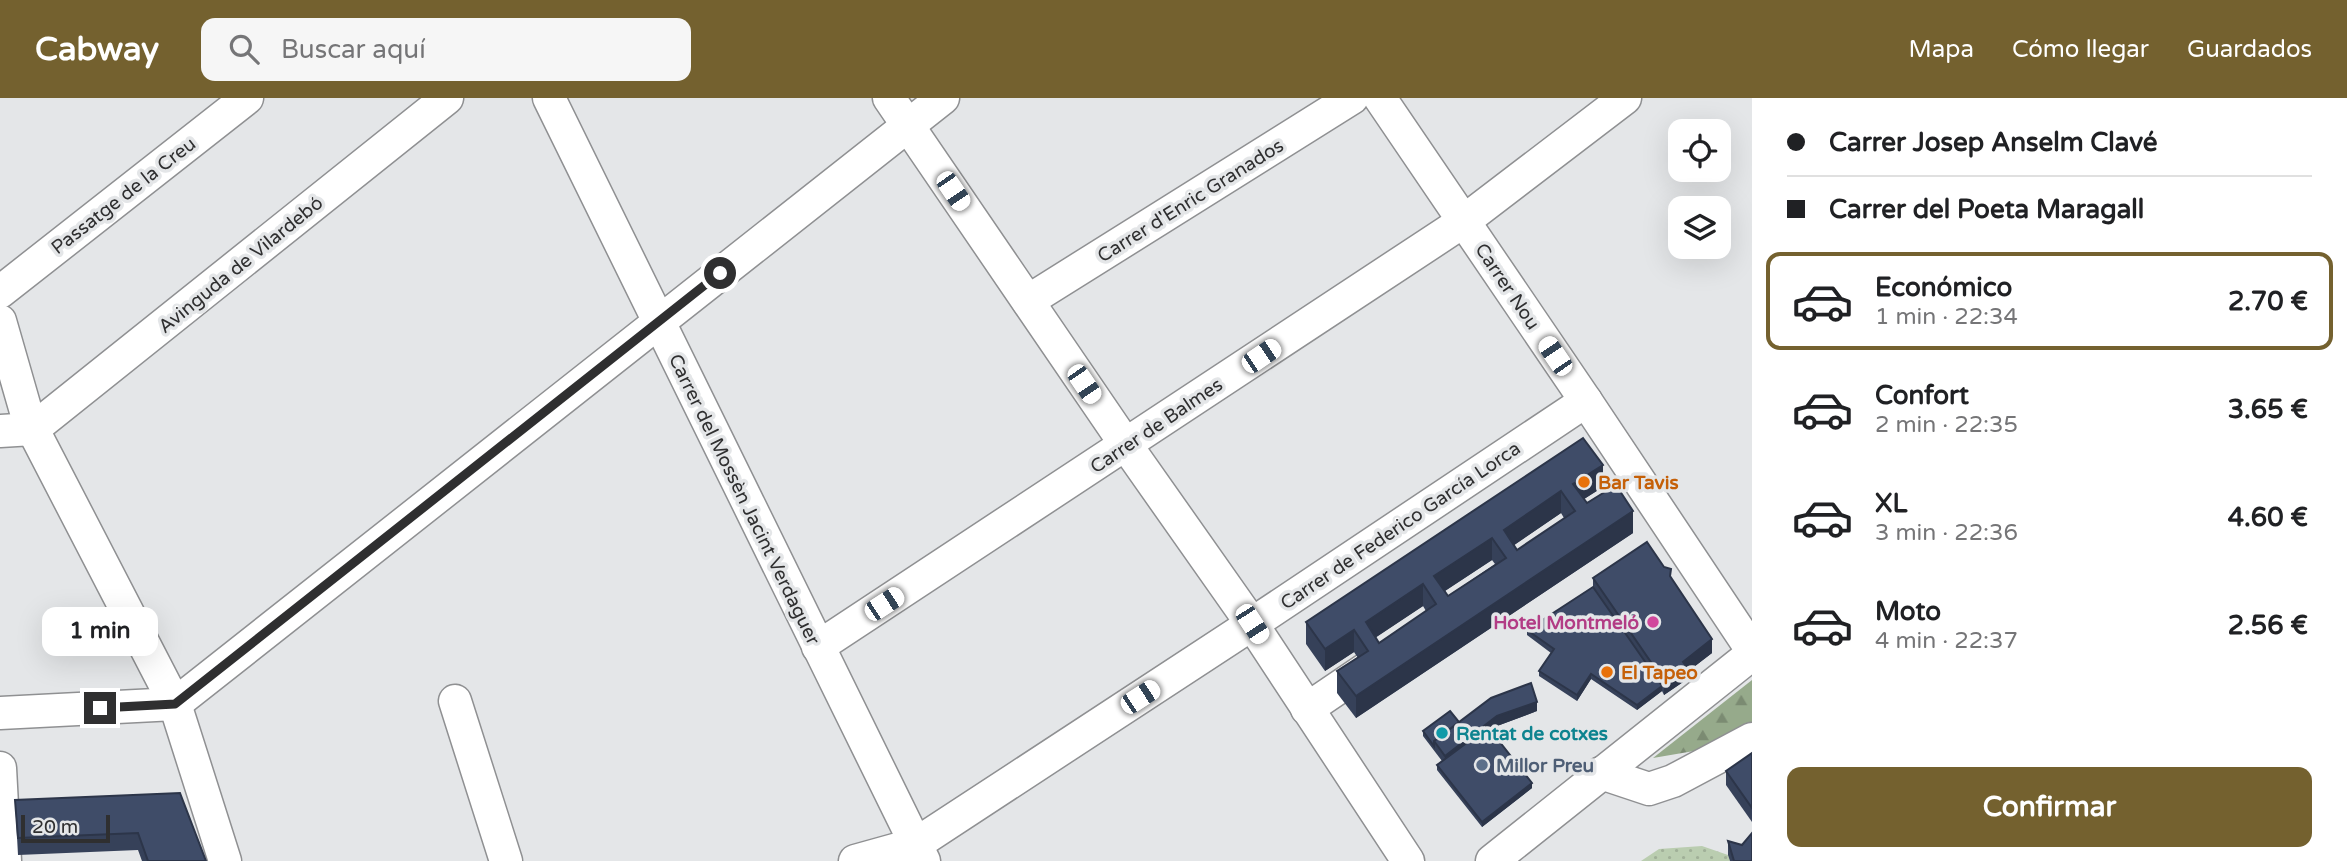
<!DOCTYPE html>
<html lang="es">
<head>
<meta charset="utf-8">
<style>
	:root { --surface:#fff; --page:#f6f6f6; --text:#202124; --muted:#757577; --line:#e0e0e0; --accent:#74612f }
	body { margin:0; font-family:"Varela Round",sans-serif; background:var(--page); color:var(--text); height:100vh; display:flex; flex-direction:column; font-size:26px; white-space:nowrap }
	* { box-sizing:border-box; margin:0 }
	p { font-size:23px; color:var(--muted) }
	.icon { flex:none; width:38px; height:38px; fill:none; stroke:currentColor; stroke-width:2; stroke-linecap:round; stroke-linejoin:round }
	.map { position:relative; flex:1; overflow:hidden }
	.sheet { display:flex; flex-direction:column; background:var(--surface); width:595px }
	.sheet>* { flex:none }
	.hud { display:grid; align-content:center; height:154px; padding:0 35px; background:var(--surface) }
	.fabs { position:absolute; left:1668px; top:21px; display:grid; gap:14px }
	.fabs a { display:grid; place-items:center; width:63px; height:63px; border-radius:14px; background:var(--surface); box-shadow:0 7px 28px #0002; font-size:35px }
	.scale { position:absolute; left:21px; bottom:18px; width:89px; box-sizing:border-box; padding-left:7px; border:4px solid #2f2f30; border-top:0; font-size:19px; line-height:24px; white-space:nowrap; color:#2f2f30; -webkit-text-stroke:5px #e4e6e8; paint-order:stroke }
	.end { position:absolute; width:32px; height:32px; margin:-16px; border:9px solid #2f2f30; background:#fff; box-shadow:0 0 0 4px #fff }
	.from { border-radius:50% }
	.bubble { position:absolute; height:49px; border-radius:14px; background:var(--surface); box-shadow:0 7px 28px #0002; font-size:23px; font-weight:800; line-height:49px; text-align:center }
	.car { position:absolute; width:21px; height:42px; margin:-21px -10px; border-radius:9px; box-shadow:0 0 5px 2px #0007; background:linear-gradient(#fff 24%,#345 0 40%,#fff 0 76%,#345 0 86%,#fff 0) }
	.hud b { display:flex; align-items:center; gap:24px; height:66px; font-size:26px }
	.hud b+b { border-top:2px solid var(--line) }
	.hud i { width:18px; height:18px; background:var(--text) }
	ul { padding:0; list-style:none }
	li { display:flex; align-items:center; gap:21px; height:98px; margin:0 14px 10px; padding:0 21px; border:4px solid transparent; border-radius:14px }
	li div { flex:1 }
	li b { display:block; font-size:26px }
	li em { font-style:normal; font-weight:800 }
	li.active { border-color:var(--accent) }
	li>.icon { width:63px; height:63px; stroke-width:1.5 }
	.button { display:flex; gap:14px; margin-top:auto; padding:14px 35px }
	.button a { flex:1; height:80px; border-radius:14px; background:var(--accent); color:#fff; font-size:28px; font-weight:800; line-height:80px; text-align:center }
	header { display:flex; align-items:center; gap:42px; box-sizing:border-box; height:98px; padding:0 35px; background:var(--accent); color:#fff }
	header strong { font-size:33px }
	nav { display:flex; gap:38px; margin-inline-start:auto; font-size:24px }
	.search { width:490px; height:63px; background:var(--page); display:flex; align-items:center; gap:18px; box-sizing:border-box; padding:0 24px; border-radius:14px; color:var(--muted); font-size:26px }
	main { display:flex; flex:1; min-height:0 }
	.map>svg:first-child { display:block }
	.forest { fill:url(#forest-firs) }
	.park { fill:url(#park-dots) }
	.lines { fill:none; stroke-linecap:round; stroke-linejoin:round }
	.minor-casing { stroke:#8f9092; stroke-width:35 }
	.minor { stroke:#fff; stroke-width:32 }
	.wall { fill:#364159; fill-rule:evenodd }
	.shaded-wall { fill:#2c3549 }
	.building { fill:#3f4c68; stroke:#2c3549; stroke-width:2; fill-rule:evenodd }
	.route { stroke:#2f2f30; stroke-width:9 }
	.food-dot { fill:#e8710a; stroke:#e4e6e8; stroke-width:2.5 }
	.hotel-dot { fill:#d1479c; stroke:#e4e6e8; stroke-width:2.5 }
	.culture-dot { fill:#0f9aa8; stroke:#e4e6e8; stroke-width:2.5 }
	.service-dot { fill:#5c6f8a; stroke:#e4e6e8; stroke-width:2.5 }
	.labels { text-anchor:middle; stroke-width:7; stroke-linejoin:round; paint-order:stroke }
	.street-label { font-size:19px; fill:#2f2f30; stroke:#e4e6e8 }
	.food-label { font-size:19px; font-weight:bold; fill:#c56008; stroke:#e4e6e8; text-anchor:start }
	.hotel-label { font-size:19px; font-weight:bold; fill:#b23c85; stroke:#e4e6e8; text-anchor:end }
	.culture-label { font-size:19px; font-weight:bold; fill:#0d838f; stroke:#e4e6e8; text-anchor:start }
	.service-label { font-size:19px; font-weight:bold; fill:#4e5e75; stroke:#e4e6e8; text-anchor:start }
</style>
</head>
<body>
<header>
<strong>Cabway</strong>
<div class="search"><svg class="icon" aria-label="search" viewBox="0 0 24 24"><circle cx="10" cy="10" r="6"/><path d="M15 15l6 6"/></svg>Buscar aquí</div>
<nav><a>Mapa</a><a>Cómo llegar</a><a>Guardados</a></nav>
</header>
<main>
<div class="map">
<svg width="1752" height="763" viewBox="0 0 1752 763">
	<defs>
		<pattern id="forest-firs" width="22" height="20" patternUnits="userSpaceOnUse" patternTransform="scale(1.75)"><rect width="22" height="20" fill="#96aa8b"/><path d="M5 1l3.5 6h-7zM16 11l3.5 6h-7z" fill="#7b8b72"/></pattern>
		<pattern id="park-dots" width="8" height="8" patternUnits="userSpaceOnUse" patternTransform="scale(1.75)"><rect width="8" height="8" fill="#bacdb0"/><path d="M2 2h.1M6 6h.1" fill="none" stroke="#a0b098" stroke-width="1.8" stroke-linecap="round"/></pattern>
	</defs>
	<rect width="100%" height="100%" fill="#e4e6e8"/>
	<polygon class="forest" points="1752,582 1752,627 1694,653 1653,660"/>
	<polygon class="park" points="1702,748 1728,757 1730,763 1641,763 1659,751"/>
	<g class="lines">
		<g class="minor-casing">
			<g id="minor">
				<polyline points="549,0 924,763"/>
				<polyline points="889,0 1126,347 1252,526 1408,763"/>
				<polyline points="1380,0 1586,303 1752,552"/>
				<polyline points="0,194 247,0"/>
				<polyline points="1028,203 1352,0"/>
				<polyline points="0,223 29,324 175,606 225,763"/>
				<polyline points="0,333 33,331 447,0"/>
				<polyline points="818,549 1464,123 1625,0"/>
				<polyline points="455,603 506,763"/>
				<polyline points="175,606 943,0"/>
				<polyline points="1307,611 1366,571"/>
				<polyline points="0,615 175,606"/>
				<polyline points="0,670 5,763"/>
				<polyline points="1601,675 1649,691 1673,683 1752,641"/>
				<polyline points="855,763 916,746 1252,526 1586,303"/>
				<polyline points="1492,763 1752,556"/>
			</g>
		</g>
		<use href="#minor" class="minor"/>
	</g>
	<g class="wall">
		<path d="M 1583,340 L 1603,389 L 1584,401 L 1587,405 L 1633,435 L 1356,620 L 1337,595 L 1337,573 L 1358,560 L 1354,554 L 1325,573 L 1306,546 L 1306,524 ZM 1561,415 L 1564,420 L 1517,452 L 1514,447 ZM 1492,462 L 1495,466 L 1448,498 L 1445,493 ZM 1423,508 L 1426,513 L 1379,545 L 1376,539 Z"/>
		<polygon points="1593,480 1671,480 1712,555 1686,575 1686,582 1664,597 1662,593 1637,612 1591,581 1577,603 1539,578 1539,573 1551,555 1527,537 1527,532 1593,489"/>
		<polygon points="1537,613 1497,628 1491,633 1532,690 1482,729 1437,672 1437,667 1442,663 1423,638 1423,633 1459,624"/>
		<polygon points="1752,655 1752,724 1726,687 1726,673"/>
		<polygon points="180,695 206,763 142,763 138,752 18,757 15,702"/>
		<polygon points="1728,743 1752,763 1730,763 1728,757"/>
	</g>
	<g class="shaded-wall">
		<polygon points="1603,367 1603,389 1573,408 1573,386"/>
		<polygon points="1561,393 1561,415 1504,454 1504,432"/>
		<polygon points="1633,413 1633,435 1356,620 1356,598"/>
		<polygon points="1492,440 1492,462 1434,500 1434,478"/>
		<polygon points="1423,486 1423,508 1366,546 1366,524"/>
		<polygon points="1354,532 1354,554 1325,573 1325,551"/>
		<polygon points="1712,541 1712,555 1686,575 1686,582 1664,597 1664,583 1683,564"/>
		<polygon points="1591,576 1591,581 1577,603 1577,597"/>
		<polygon points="1662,588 1662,593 1637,612 1637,607"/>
		<polygon points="1537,604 1537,613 1497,628 1445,668 1445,658 1497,618"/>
		<polygon points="1532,685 1532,690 1482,729 1482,724"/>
	</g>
	<g class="building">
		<path d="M 1583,340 L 1603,367 L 1573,386 L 1587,405 L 1616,387 L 1633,413 L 1356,598 L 1337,573 L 1368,553 L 1354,532 L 1325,551 L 1306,524 ZM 1561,393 L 1575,413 L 1517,452 L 1504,432 ZM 1492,440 L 1506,460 L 1448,498 L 1434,478 ZM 1423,486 L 1436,506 L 1379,545 L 1366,524 Z"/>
		<polygon points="1647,444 1664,469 1671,471 1670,478 1712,541 1683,564 1686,568 1664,583 1593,480"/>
		<polygon points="1593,489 1662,588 1637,607 1591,576 1577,597 1539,573 1554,551 1527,532"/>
		<polygon points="1531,585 1537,604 1497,618 1445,658 1434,643 1491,600"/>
		<polygon points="1450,613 1459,624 1434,643 1434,648 1423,633"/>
		<polygon points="1488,629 1532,685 1482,724 1437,667"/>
		<polygon points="1752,655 1752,710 1726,673"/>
		<polygon points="180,695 206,763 148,763 138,735 18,740 15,702"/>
		<polygon points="1752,735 1752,763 1734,763 1728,743 1742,747"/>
	</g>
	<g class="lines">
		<polyline class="route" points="100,610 175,606 720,175"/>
	</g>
	<g class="food-dot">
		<circle cx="1584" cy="384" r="7"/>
		<circle cx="1607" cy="574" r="7"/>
	</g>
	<circle class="hotel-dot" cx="1653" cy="524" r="7"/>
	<circle class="culture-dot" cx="1442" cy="635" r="7"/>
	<circle class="service-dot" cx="1482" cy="667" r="7"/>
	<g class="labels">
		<g class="street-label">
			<text transform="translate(123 97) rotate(-38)" y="7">Passatge de la Creu</text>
			<text transform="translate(1190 102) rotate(-32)" y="7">Carrer d'Enric Granados</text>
			<text transform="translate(240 166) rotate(-39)" y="7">Avinguda de Vilardebó</text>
			<text transform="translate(1508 188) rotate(56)" y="7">Carrer Nou</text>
			<text transform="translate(1156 327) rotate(-34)" y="7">Carrer de Balmes</text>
			<text transform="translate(745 401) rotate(64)" y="7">Carrer del Mossèn Jacint Verdaguer</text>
			<text transform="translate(1400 427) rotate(-34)" y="7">Carrer de Federico García Lorca</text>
		</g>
		<g class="food-label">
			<text x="1598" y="391">Bar Tavis</text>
			<text x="1621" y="581">El Tapeo</text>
		</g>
		<g class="hotel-label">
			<text x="1639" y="531">Hotel Montmeló</text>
		</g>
		<g class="culture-label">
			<text x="1456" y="642">Rentat de cotxes</text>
		</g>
		<g class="service-label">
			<text x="1496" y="674">Millor Preu</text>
		</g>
	</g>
</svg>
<div class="fabs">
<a><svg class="icon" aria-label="locate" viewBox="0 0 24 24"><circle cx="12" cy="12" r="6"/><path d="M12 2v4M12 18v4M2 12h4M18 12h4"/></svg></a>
<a><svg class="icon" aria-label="layers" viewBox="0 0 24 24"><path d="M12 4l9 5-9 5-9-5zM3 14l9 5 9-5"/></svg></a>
</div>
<div class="scale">20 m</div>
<i class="end from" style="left:720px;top:175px"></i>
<i class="end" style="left:100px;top:610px"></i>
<div class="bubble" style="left:42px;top:509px;width:116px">1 min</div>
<i class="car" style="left:953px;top:93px;rotate:146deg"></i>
<i class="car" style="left:1261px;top:258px;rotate:56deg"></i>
<i class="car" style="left:1555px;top:258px;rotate:326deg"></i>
<i class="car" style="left:1084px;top:286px;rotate:146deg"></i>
<i class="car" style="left:884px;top:506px;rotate:57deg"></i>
<i class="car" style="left:1252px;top:526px;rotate:147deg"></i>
<i class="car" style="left:1140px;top:599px;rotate:57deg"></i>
</div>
<section class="sheet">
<div class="hud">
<b><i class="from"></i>Carrer Josep Anselm Clavé</b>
<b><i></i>Carrer del Poeta Maragall</b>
</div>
<ul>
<li class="active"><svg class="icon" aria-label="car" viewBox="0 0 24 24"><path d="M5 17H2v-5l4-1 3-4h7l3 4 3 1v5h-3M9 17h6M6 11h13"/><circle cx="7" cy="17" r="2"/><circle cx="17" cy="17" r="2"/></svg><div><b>Económico</b><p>1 min · 22:34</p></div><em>2.70 €</em></li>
<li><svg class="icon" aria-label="car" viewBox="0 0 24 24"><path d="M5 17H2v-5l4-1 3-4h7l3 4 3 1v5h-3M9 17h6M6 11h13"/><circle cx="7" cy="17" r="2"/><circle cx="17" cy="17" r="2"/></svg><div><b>Confort</b><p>2 min · 22:35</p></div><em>3.65 €</em></li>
<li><svg class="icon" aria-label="car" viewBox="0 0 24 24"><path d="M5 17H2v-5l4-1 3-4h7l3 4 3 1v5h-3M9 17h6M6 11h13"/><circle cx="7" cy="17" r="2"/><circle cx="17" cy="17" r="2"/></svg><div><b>XL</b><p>3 min · 22:36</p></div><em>4.60 €</em></li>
<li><svg class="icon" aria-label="car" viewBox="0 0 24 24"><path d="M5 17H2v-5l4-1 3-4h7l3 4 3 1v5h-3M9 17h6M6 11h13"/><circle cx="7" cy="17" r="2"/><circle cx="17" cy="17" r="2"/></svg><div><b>Moto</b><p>4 min · 22:37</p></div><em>2.56 €</em></li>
</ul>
<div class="button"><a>Confirmar</a></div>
</section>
</main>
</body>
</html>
